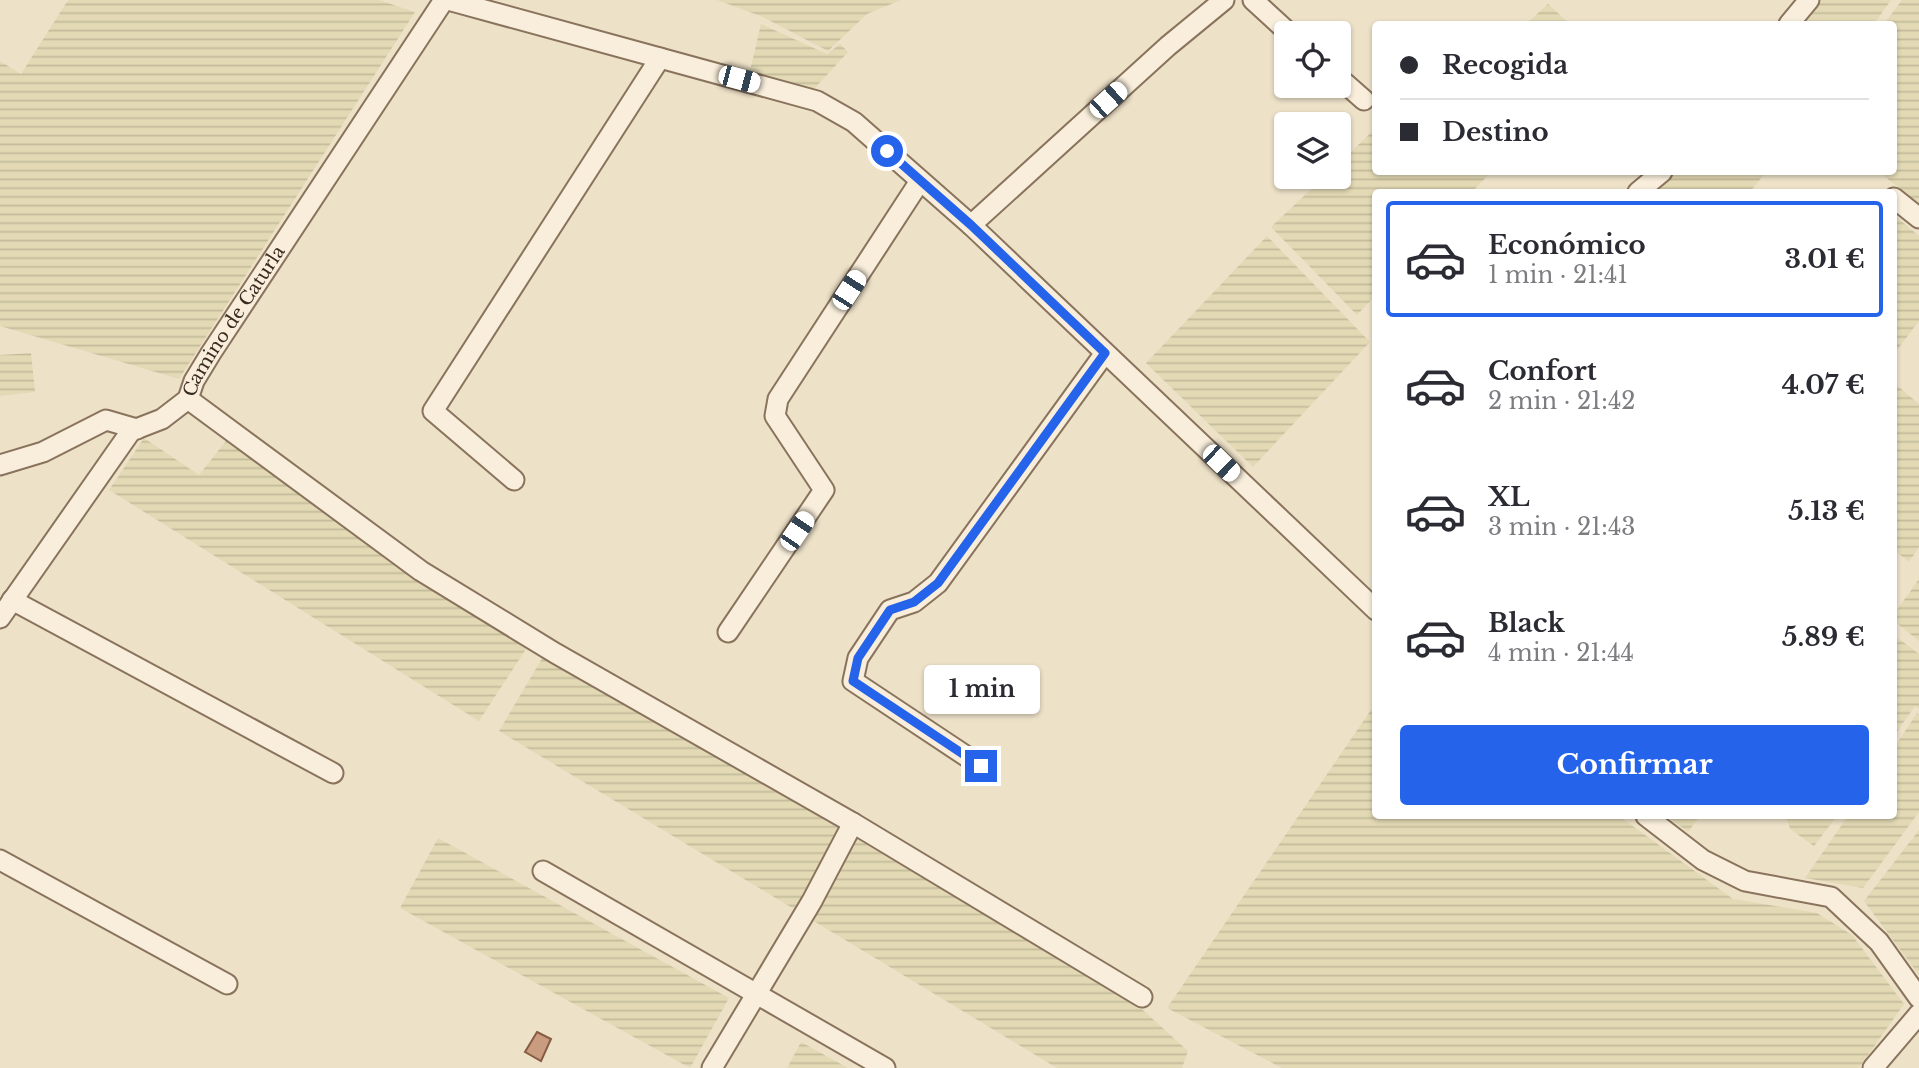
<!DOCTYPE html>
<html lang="es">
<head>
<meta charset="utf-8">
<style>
	:root { --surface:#fff; --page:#f7f7f7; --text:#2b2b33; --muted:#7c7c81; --line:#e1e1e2; --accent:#2563eb }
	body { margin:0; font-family:"Libre Baskerville",serif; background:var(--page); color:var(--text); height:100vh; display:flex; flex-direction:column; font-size:26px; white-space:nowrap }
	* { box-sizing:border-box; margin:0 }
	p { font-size:23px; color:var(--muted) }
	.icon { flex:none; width:38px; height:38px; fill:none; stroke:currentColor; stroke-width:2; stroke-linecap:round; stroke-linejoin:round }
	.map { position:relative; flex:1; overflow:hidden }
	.drawer { position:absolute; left:1372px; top:189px; width:525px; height:630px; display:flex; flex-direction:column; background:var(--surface); border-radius:7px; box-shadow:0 2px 5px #0004 }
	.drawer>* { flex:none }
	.top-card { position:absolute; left:1372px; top:21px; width:525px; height:154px; border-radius:7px; box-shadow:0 2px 5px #0004; display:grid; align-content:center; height:154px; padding:0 28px; background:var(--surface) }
	.tools { position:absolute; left:1274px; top:21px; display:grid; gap:14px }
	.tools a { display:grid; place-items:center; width:77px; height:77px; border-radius:7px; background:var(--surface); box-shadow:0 2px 5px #0004; font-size:35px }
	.end { position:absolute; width:32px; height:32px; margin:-16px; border:9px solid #2563eb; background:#fff; box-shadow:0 0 0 4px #fff }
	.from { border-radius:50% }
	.bubble { position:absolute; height:49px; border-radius:7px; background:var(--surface); box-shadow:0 2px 5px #0004; font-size:23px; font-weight:700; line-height:49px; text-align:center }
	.car { position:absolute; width:21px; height:42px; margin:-21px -10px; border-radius:9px; box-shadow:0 0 5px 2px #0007; background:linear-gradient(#fff 24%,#345 0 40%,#fff 0 76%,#345 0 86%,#fff 0) }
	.top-card b { display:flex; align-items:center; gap:24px; height:66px; font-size:26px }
	.top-card b+b { border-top:2px solid var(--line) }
	.top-card i { width:18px; height:18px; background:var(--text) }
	ul { padding:12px 0 0; list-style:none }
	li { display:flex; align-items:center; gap:21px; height:116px; margin:0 14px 10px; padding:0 14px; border:4px solid transparent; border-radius:7px }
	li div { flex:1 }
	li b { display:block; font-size:26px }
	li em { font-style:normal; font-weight:700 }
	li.on { border-color:var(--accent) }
	li>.icon { width:63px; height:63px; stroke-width:1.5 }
	.action { display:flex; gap:14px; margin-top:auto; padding:14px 28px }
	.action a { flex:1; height:80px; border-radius:7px; background:var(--accent); color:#fff; font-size:28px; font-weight:700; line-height:80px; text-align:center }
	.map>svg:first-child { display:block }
	.farmland { fill:url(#farmland-rules) }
	.building { fill:#ca9c7f; stroke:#875c44; stroke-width:2 }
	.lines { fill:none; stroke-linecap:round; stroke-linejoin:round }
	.minor-casing { stroke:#89735d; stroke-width:23 }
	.minor { stroke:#f8eedb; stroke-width:19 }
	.route { stroke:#2563eb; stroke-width:9 }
	.labels { text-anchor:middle; stroke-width:5; stroke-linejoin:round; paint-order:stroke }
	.street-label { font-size:18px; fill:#3a2c20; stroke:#f5ebd7 }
</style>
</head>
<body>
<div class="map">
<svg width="1919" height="1068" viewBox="0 0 1919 1068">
	<defs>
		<pattern id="farmland-rules" width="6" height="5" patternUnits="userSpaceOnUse" patternTransform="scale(1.75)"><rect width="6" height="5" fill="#e3dab5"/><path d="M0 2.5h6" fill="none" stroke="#c4bb9b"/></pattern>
	</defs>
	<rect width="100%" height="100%" fill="#ede1c8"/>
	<g class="farmland">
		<polygon points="68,0 379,0 415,12 179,379 0,326 0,61 21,74"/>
		<polygon points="717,0 901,0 867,14 828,51 763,17"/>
		<polygon points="1815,0 1891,0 1874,24 1794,24"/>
		<polygon points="1902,0 1919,0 1919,204 1879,172 1894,172 1894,24 1884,24"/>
		<polygon points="1548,4 1570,24 1526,24"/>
		<polygon points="761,24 827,54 840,44 848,52 813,90 749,75"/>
		<polygon points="1375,129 1376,172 1491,172 1472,192 1376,192 1375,296 1357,315 1271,227 1324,177 1339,177 1339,163"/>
		<polygon points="1670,172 1766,172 1750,192 1652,192"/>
		<polygon points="1894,215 1919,236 1919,321 1894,354"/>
		<polygon points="1267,236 1370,342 1253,467 1146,363"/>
		<polygon points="31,353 35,392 0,396 0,355"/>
		<polygon points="1894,383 1919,404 1919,547 1909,562 1894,550"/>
		<polygon points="229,437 528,646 479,721 109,490 144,438 199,475"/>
		<polygon points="1919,579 1919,641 1894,621 1894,614"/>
		<polygon points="1894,635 1919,654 1919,709 1915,706 1894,736"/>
		<polygon points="544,655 1133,1001 1188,1051 1182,1068 1057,1068 499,731"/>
		<polygon points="1375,704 1376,816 1619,816 1733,899 1817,913 1852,935 1904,1004 1859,1068 1282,1068 1167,1008"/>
		<polygon points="1917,713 1919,715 1919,812 1863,888 1805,878 1848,816 1894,816 1894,748"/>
		<polygon points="1667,816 1700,816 1688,832"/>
		<polygon points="1786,816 1837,816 1814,846 1790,829"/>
		<polygon points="1919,830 1919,975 1864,901"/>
		<polygon points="438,838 729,998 690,1068 400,908"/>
		<polygon points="801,1042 848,1068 787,1068"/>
	</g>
	<polygon class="building" points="537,1032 551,1039 541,1061 525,1052"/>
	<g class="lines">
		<g class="minor-casing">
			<g id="minor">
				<polyline points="448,0 817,101 854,122 971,225 1376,610"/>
				<polyline points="1253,0 1289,33"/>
				<polyline points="1789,24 1809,0"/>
				<polyline points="1339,78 1364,100"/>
				<polyline points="1638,192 1662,172"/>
				<polyline points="1894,198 1919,218"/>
				<polyline points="971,225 1168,46 1224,0"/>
				<polyline points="188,399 421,571 555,653 853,823"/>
				<polyline points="0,465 43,452 106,420 137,429"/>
				<polyline points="514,480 433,411 660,58"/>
				<polyline points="12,600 333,773"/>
				<path id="s1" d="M 0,618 L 131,431 L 162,419 L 188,399 L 194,381 L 211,353 L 444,0"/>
				<polyline points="728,632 824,490 775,416 778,399 920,181"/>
				<polyline points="981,766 853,681 858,658 890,610 914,602 938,583 1105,353"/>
				<polyline points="1646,816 1703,860 1745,881 1831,897 1879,942 1919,998"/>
				<polyline points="0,860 227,984"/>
				<polyline points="543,871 885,1068"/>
				<polyline points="712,1068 812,901 853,823 1142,997"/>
				<polyline points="1873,1068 1919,1014"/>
			</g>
		</g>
		<use href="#minor" class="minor"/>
	</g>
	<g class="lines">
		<polyline class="route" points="887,151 971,225 1105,353 938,583 914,602 890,610 858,658 853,681 981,766"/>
	</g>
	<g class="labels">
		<g class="street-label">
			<text dy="6" stroke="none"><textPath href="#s1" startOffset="385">Camino de Caturla</textPath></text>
		</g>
	</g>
</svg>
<div class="tools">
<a><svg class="icon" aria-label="locate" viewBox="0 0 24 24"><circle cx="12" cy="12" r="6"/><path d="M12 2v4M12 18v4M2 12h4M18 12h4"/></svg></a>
<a><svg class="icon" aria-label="layers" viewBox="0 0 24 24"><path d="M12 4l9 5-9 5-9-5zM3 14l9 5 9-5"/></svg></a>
</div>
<i class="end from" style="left:887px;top:151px"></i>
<i class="end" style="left:981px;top:766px"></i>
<div class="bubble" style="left:924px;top:665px;width:116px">1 min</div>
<i class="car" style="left:739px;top:79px;rotate:105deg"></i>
<i class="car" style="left:1108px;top:100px;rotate:48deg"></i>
<i class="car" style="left:849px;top:290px;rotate:33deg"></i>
<i class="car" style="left:1221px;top:463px;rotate:134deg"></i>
<i class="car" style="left:797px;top:531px;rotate:34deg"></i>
<div class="top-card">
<b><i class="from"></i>Recogida</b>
<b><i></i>Destino</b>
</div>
<section class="drawer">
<ul>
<li class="on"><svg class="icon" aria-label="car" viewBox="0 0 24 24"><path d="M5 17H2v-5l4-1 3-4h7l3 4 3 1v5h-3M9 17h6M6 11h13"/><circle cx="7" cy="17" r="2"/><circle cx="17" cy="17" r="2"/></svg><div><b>Económico</b><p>1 min · 21:41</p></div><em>3.01 €</em></li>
<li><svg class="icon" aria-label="car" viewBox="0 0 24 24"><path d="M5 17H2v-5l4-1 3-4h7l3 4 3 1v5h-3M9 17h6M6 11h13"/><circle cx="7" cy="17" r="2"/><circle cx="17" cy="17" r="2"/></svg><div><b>Confort</b><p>2 min · 21:42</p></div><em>4.07 €</em></li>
<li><svg class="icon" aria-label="car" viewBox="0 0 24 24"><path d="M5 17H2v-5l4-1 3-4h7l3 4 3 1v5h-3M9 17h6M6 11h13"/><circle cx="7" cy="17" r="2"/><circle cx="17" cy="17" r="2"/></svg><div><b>XL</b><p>3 min · 21:43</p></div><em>5.13 €</em></li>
<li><svg class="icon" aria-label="car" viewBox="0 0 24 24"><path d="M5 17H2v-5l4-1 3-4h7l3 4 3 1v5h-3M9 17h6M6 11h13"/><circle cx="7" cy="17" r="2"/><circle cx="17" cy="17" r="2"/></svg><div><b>Black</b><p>4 min · 21:44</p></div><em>5.89 €</em></li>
</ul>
<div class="action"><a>Confirmar</a></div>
</section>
</div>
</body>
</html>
